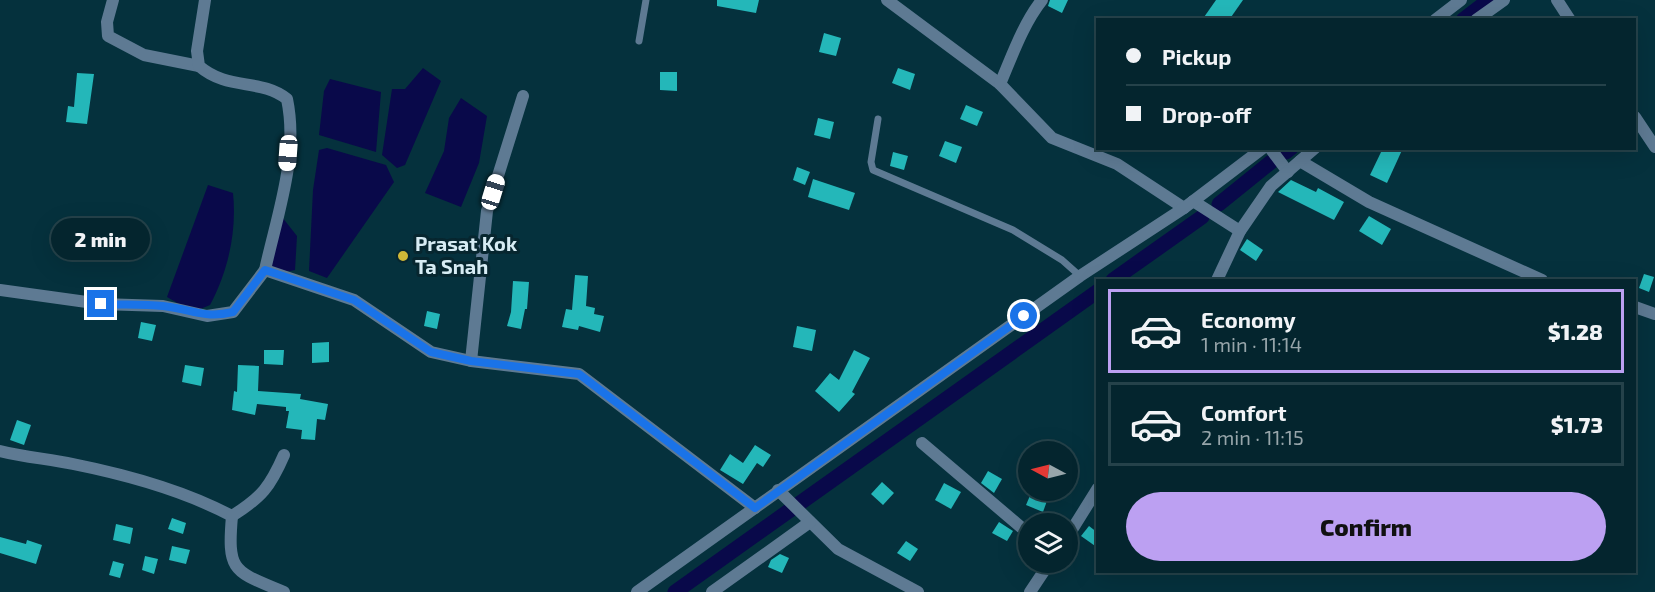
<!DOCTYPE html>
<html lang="en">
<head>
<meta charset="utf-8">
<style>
	:root { --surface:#04252e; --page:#12313a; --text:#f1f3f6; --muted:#97a5aa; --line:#25424a; --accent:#bca0f2 }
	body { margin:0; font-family:"Exo 2",sans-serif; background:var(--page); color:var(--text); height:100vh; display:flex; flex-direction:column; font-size:22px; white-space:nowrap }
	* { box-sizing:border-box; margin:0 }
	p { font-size:20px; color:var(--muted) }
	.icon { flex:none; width:33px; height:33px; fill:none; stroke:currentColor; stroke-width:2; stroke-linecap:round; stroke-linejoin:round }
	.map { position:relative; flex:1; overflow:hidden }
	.details { position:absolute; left:1096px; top:279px; width:540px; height:294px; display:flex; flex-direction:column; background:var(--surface); border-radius:0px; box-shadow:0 6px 24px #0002,0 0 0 2px var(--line) }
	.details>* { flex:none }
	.guide { position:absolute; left:1096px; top:18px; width:540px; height:132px; border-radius:0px; box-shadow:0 6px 24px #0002,0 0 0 2px var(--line); display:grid; align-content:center; height:132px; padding:0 30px; background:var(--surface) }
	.needle { width:39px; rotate:277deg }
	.buttons { position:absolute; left:1018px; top:441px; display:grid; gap:12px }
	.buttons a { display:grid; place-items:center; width:60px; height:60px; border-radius:50%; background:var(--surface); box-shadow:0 6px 24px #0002,0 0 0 2px var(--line); font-size:30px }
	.end { position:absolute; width:27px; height:27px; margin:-14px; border:8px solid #1a73e8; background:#fff; box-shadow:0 0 0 3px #fff }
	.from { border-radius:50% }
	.bubble { position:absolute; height:42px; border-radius:21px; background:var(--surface); box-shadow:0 6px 24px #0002,0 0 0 2px var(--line); font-size:20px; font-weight:800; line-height:42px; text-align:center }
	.car { position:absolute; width:18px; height:36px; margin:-18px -9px; border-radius:8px; box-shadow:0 0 4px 2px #0007; background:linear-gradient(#fff 24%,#345 0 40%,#fff 0 76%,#345 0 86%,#fff 0) }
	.guide b { display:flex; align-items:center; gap:21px; height:57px; font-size:22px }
	.guide b+b { border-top:2px solid var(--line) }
	.guide i { width:15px; height:15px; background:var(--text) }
	ul { padding:10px 0 0; list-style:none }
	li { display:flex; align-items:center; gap:18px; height:84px; margin:0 12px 9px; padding:0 18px; border:3px solid var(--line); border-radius:0px }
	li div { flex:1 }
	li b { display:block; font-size:22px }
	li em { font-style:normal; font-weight:800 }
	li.selected { border-color:var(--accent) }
	li>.icon { width:54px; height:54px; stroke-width:1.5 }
	.action { display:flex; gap:12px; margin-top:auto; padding:12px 30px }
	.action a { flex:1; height:69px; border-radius:36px; background:var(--accent); color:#111; font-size:24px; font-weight:800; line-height:69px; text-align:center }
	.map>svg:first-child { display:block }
	.water { fill:#09094a }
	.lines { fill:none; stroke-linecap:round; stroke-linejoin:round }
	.canal { stroke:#09094a; stroke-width:15 }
	.building { fill:#24b7b9 }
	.service { stroke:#5e7a93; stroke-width:7 }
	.minor { stroke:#5e7a93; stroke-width:12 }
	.route { stroke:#1a73e8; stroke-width:8 }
	.poi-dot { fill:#d0b837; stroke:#07262f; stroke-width:2 }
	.labels { text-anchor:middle; stroke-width:6; stroke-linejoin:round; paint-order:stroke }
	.poi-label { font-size:20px; font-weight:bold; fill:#d7ecf4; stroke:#07262f; text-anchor:start }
</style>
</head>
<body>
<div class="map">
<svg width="1655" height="592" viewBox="0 0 1655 592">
	<rect width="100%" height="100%" fill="#05313d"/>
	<g class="water">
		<polygon points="423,68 441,81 405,165 397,168 382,155 392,89 405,89"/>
		<polygon points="330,79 381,92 376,152 319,135 324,91"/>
		<polygon points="461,98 487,116 479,163 461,207 425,193 444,151 449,118"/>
		<polygon points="327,148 386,165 394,182 327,278 309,271 313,190 319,150"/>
		<path d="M 208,185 L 233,193 C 237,232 228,271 210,305 L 193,312 L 167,297 Z"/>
		<polygon points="282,217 297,236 295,270 280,273 268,263"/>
	</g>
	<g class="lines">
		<g class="canal">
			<polyline points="1463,20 1489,0"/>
			<polyline points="1286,152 1291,148"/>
			<polyline points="1219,204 1271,162"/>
			<polyline points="1113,280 1202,217"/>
			<polyline points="675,592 1098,291"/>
		</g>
	</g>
	<g class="building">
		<polygon points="717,0 759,0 756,13 717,6"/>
		<polygon points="1050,0 1068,0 1062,13 1048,6"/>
		<polygon points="1216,0 1243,0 1229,20 1202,20"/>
		<polygon points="824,33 841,38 836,56 819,52"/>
		<polygon points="898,68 915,74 910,90 892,83"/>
		<polygon points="660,72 677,72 677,91 660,90"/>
		<polygon points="77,73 94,74 87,124 66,122 68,106 74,107"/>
		<polygon points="966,105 983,112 977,126 960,119"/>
		<polygon points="818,118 834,122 830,139 814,135"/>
		<polygon points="945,141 962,147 956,163 939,156"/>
		<polygon points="1383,148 1403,148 1387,183 1370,175"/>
		<polygon points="893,152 908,156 904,170 890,166"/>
		<polygon points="797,167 810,172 805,185 793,180"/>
		<polygon points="813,179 855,193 849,210 808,197"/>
		<polygon points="1291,180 1316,192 1318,188 1344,202 1334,220 1278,192"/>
		<polygon points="1369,216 1391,229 1382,245 1359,231"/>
		<polygon points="1247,239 1263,250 1256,261 1240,250"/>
		<polygon points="1644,274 1654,277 1649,292 1639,288"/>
		<polygon points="575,275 588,276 586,306 595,308 594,314 604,316 600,332 579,326 578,330 562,327 566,309 572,310"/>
		<polygon points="513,281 529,282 527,309 525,309 521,329 507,326 511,312"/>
		<polygon points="427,311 440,314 437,329 424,326"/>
		<polygon points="141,322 156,325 152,341 138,338"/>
		<polygon points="797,326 816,330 812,351 793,347"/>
		<polygon points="329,342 329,362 312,363 312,343"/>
		<polygon points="264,350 284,350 283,365 264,364"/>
		<polygon points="854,350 870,358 852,392 855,394 839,412 815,391 830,373 839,380"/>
		<polygon points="185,365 204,368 201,386 182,382"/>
		<polygon points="238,365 259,366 258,391 301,394 300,399 328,404 325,420 317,419 315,440 301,439 302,430 286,428 289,411 286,411 286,407 257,404 255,415 232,410 234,391 237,392"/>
		<polygon points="17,420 31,425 24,445 10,440"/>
		<polygon points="755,445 771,455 763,467 757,463 743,484 720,470 730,454 743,463"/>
		<polygon points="988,471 1002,479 994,493 981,483"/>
		<polygon points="882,482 894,493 883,505 871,494"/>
		<polygon points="944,483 961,492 951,509 935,500"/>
		<polygon points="1032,491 1048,498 1043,512 1026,505"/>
		<polygon points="172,518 186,523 183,534 168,529"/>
		<polygon points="999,522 1013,531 1007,541 992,533"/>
		<polygon points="116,524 133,528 130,544 113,540"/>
		<polygon points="1089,526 1098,533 1098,548 1081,536"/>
		<polygon points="0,537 26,544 27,540 42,545 36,564 0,553"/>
		<polygon points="906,541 918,549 910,561 897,553"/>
		<polygon points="172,546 190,550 186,564 169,560"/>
		<polygon points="780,554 789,558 782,573 768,567 771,560"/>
		<polygon points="145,556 158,559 154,574 142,570"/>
		<polygon points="113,561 124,564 120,578 109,575"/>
	</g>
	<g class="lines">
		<g class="service">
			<polyline points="639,41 646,0"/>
			<polyline points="878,119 871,162 873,170 1013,230 1062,260 1080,276"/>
		</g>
		<g class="minor">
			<polyline points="113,0 107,22 108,36 144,55 199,66"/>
			<path d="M 205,0 L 197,51 L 199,66 C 228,91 260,78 287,99 C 299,156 277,215 265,270"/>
			<polyline points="887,0 1000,84 1052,138 1117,164 1184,208"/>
			<polyline points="1557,0 1570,20"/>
			<polyline points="1435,20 1461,0"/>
			<polyline points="1476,20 1504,0"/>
			<path d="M 1000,84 C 1012,56 1023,24 1042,0"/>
			<polyline points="1635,117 1655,147"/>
			<polyline points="1270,148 1288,172"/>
			<polyline points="1300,161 1369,202 1542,280"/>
			<polyline points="1193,201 1240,231"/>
			<polyline points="1217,280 1240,231 1271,186 1315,148"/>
			<polyline points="0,290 101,304 163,306 207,316 233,312 265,270 354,300 431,352 471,361 579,374 755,508"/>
			<polyline points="1635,307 1655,314"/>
			<polyline points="471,361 487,211 523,96"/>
			<polyline points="922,443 1029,534"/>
			<path d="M 0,451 C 24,457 49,459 73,464 C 128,475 183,490 232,516 C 227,573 234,571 284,592"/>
			<polyline points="778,490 838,549 918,592"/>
			<path d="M 232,516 C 262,497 270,487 284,455"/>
			<polyline points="1068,536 1098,488"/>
			<polyline points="637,592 1080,276 1184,208 1263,148"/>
			<polyline points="712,592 810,522"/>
			<polyline points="1030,592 1050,562"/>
		</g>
	</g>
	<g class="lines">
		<path class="route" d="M 101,304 C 122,305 143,304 163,306 C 192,309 203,319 233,312 L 265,270 L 354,300 L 431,352 L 471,361 L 579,374 L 755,508 L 1024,316"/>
	</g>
	<circle class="poi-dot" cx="403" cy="256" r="6"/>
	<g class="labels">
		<g class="poi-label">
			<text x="415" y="251">Prasat Kok<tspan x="415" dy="23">Ta Snah</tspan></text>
		</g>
	</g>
</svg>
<div class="buttons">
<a><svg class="needle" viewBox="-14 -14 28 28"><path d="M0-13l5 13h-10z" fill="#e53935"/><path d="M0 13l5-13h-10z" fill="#97a5aa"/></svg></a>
<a><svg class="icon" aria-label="layers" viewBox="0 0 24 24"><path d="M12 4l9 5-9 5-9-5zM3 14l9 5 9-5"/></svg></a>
</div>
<i class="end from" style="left:1024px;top:316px"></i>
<i class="end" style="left:101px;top:304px"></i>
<div class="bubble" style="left:51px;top:218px;width:99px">2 min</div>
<i class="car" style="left:288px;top:153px;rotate:184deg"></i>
<i class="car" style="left:493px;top:192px;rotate:17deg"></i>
<div class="guide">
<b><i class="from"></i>Pickup</b>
<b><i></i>Drop-off</b>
</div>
<section class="details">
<ul>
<li class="selected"><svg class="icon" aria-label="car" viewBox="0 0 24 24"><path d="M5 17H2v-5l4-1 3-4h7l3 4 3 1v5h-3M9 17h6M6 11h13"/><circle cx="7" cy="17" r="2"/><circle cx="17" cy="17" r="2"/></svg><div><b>Economy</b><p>1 min · 11:14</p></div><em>$1.28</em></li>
<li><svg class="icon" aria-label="car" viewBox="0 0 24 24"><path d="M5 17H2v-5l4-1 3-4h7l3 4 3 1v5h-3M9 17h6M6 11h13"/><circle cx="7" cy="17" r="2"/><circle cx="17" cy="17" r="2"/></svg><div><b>Comfort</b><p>2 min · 11:15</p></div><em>$1.73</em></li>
</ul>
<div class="action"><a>Confirm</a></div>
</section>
</div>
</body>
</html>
